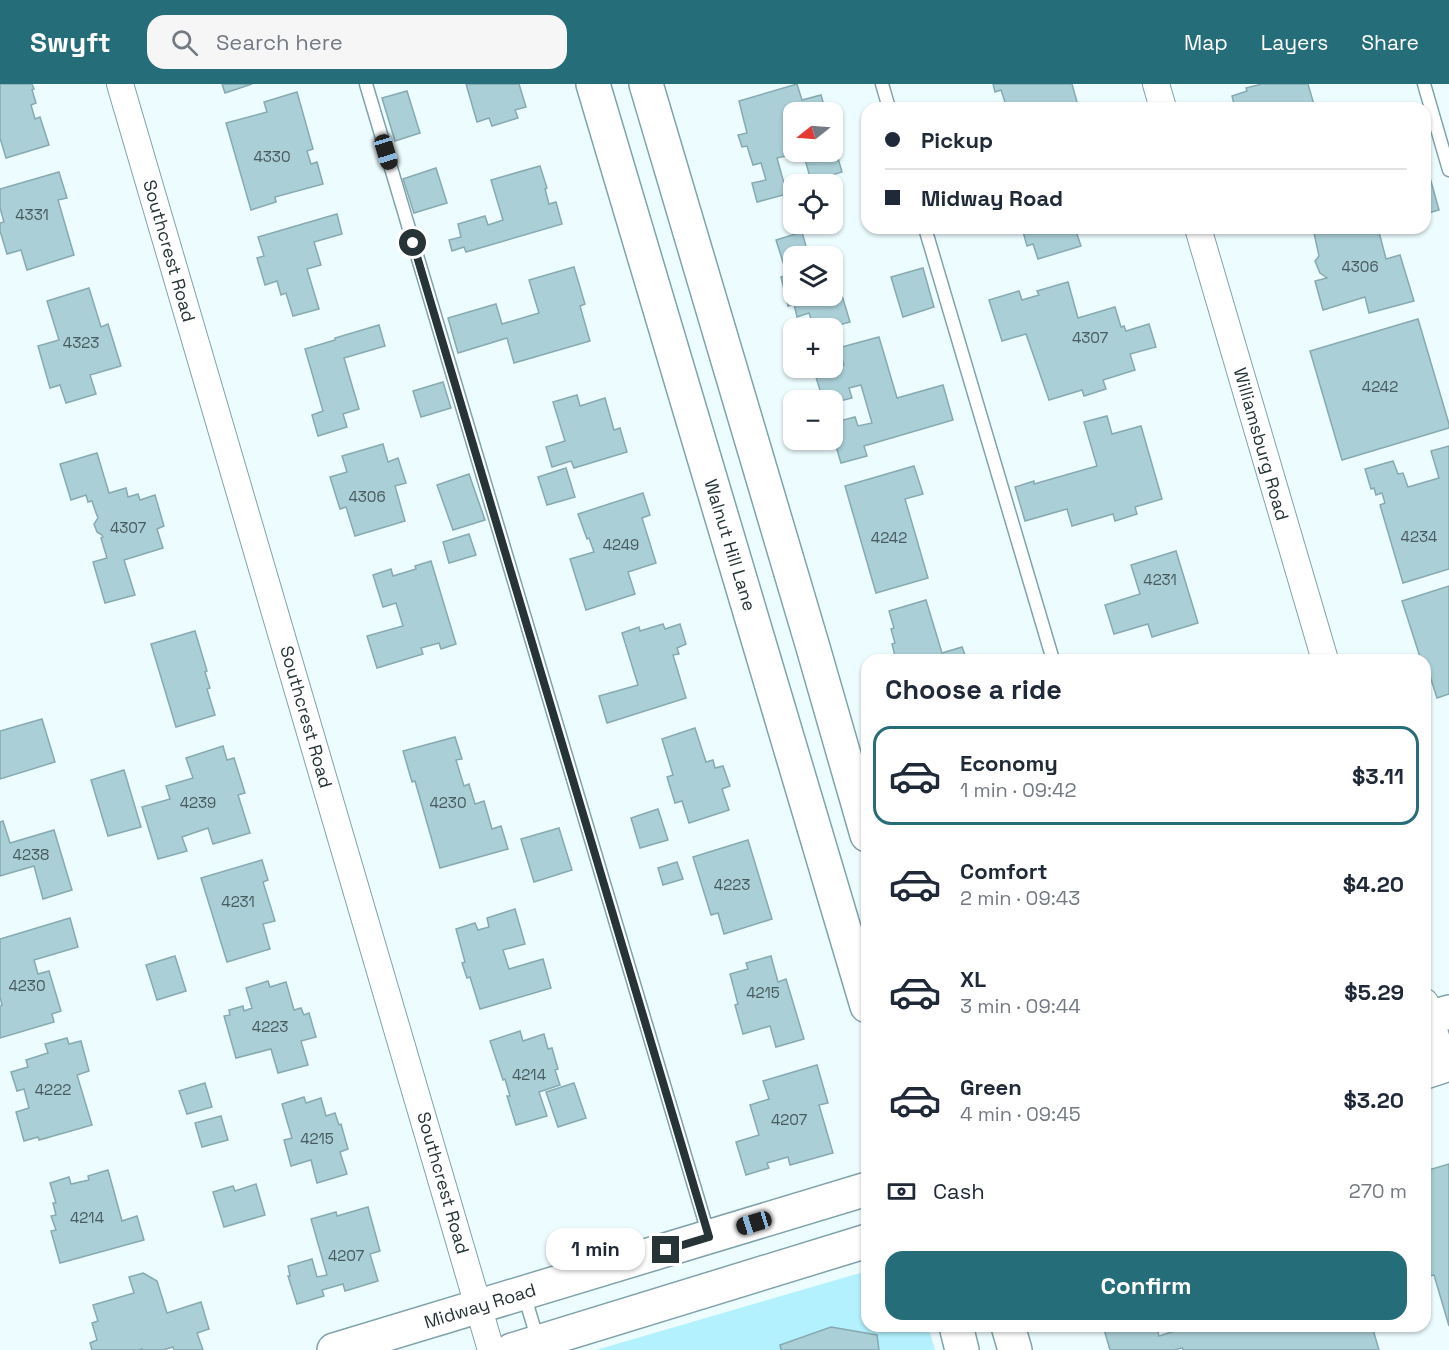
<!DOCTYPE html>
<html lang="en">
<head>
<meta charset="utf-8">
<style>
	:root { --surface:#fff; --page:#f6f6f7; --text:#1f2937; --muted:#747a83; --line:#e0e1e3; --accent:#266d7a }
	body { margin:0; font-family:"Space Grotesk",sans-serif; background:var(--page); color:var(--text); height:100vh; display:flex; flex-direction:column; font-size:22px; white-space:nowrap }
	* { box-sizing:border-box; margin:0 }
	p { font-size:20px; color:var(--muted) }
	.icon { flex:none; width:33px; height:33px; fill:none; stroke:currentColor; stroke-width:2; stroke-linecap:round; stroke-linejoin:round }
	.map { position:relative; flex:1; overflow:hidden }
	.drawer { position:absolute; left:861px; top:570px; width:570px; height:678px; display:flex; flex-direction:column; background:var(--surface); border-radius:18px; box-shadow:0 2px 4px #0004 }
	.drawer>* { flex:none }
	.guide { position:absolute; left:861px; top:18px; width:570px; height:132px; border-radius:18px; box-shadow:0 2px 4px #0004; display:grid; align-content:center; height:132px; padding:0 24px; background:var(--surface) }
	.needle { width:39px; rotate:253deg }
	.controls { position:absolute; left:783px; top:18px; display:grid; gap:12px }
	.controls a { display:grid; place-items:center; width:60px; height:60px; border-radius:12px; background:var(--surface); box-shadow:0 2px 4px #0004; font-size:30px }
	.end { position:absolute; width:27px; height:27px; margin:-14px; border:8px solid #263437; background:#fff; box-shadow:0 0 0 3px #fff }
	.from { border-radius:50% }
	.bubble { position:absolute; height:42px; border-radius:18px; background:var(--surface); box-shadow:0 2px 4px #0004; font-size:20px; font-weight:600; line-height:42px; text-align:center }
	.car { position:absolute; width:18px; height:36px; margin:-18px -9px; border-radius:8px; box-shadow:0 0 4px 2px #0007; background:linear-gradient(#222 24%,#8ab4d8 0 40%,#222 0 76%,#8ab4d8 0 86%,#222 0) }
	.guide b { display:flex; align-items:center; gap:21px; height:57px; font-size:22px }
	.guide b+b { border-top:2px solid var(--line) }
	.guide i { width:15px; height:15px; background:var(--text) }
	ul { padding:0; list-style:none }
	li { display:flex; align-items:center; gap:18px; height:99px; margin:0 12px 9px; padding:0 12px; border:3px solid transparent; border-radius:18px }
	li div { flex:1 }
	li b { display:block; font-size:22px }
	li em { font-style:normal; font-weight:600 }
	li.on { border-color:var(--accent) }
	li>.icon { width:54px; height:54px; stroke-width:1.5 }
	h2 { padding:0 24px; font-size:27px; line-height:72px }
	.pay { display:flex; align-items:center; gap:15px; height:66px; padding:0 24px; font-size:22px }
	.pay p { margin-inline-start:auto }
	.button { display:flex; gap:12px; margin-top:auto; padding:12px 24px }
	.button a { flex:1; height:69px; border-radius:18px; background:var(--accent); color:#fff; font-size:24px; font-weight:600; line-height:69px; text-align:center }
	header { display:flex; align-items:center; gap:36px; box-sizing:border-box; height:84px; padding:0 30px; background:var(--accent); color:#fff }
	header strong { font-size:28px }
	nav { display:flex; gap:33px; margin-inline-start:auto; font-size:21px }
	.search { width:420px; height:54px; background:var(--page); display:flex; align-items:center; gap:15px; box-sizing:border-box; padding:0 21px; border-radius:18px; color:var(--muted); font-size:22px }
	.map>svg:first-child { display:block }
	.green { fill:#b4f1fe }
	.building { fill:#abcfd7; stroke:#87aab1; stroke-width:1.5 }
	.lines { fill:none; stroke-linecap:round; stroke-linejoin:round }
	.service-casing { stroke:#80a3ab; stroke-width:15 }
	.minor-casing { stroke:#80a3ab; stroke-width:28 }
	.secondary-casing { stroke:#80a3ab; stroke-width:36 }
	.service { stroke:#fff; stroke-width:12 }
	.minor { stroke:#fff; stroke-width:26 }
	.secondary { stroke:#fff; stroke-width:33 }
	.route { stroke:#263437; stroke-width:8 }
	.labels { text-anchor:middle; stroke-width:4.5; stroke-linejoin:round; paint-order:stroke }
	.number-label { font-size:15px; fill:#475b5f }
	.street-label { font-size:18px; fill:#263437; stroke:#fff }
</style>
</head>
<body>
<header>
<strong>Swyft</strong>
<div class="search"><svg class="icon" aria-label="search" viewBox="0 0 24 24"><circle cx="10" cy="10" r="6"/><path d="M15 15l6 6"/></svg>Search here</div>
<nav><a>Map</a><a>Layers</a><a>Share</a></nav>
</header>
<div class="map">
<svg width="1449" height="1266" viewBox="0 0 1449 1266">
	<rect width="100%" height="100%" fill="#edfcff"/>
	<polygon class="green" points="867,1187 867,1242 928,1242 935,1266 596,1266"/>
	<g class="building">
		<polygon points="0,0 32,0 34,5 32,6 36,19 31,21 35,35 40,33 49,61 6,74 0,54"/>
		<polygon points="222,0 252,0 225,9"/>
		<polygon points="466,0 519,0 526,23 515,26 518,34 492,42 489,34 477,38"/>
		<polygon points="797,0 802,16 821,11 826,28 794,28 794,68 802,68 777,74 787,110 757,118 752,99 766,96 761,79 753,81 747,62 742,63 738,51 747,49 739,17"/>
		<polygon points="993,0 1072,0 1077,18 1058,24 1007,24 1001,6 995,8"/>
		<polygon points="1262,0 1308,0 1315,24 1235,24 1232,12 1247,7 1246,4"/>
		<polygon points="407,7 420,49 395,57 382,14"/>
		<polygon points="297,8 313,65 307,67 311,80 317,78 323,100 275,113 276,118 251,126 226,39 267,28 264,18"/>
		<polygon points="832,53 842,88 811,97 803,68 832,68"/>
		<polygon points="540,82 547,104 545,105 549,120 556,118 562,140 466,168 464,163 452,167 449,156 461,153 458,140 485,132 488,141 503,136 491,96"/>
		<polygon points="1425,83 1427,83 1439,126 1425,130"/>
		<polygon points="436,84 447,119 414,129 403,95"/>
		<polygon points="59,88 67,114 58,116 74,171 27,186 21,166 7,170 0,147 0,139 4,138 0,124 0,105"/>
		<polygon points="337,130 342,150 314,158 321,181 307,185 319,225 293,232 286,209 281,211 277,197 265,201 257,174 264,172 258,153"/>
		<polygon points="1022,144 1075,144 1081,162 1038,175 1033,160 1027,162"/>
		<polygon points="1334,144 1378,144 1386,175 1400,171 1414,217 1369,229 1365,213 1323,226 1315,197 1327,194 1320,189 1315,177 1319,172 1314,149"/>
		<polygon points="802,148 807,166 818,163 821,172 794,172 794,212 832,212 832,209 841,208 850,238 828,244 814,244 809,229 797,233 794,220 788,222 781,193 787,191 776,156"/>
		<polygon points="574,183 585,220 580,222 590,257 514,279 507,254 458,269 448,234 496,220 502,240 539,229 529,196"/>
		<polygon points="923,184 934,223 903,233 891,193"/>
		<polygon points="1068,198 1078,234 1115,223 1121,243 1124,242 1126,247 1149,240 1156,263 1130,270 1135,286 1103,296 1106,305 1084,312 1082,306 1049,316 1026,250 1002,257 989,216 1019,207 1022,216 1039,211 1037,207"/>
		<polygon points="89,204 101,243 108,240 121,282 90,291 96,310 66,319 60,301 50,304 38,262 59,256 47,217"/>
		<polygon points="1418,235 1449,340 1449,344 1342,376 1310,267"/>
		<polygon points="379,241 385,262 344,274 359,325 343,330 347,343 318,352 312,331 323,327 305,265 335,256 335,254"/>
		<polygon points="879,253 897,314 943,301 953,336 864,362 867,372 841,379 832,349 832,339 855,333 858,342 872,339 861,301 849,304 852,314 832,319 832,316 823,316 815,290 844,281 838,264"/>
		<polygon points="443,298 451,324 421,333 413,307"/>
		<polygon points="577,311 580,322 605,314 614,346 620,344 627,368 574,384 571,377 552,383 546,363 565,357 553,318"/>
		<polygon points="1107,332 1112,350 1141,342 1162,415 1135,423 1137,430 1115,437 1113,430 1072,442 1067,425 1025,437 1015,403 1034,397 1034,400 1097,382 1084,338"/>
		<polygon points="383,360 388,378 398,374 406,399 395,402 405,437 355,452 346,423 340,425 330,393 347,388 342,372"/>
		<polygon points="1449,362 1449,485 1403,499 1380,421 1385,419 1382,409 1376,411 1374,404 1371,405 1365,385 1393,377 1398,390 1403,389 1408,403 1439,394 1431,367"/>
		<polygon points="97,369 109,409 126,404 128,413 138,410 140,416 155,411 164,442 157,445 163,464 124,476 135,511 105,519 93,478 107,474 101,454 103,453 102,451 97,448 94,440 98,434 95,426 92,417 88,418 86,411 71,416 60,380"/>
		<polygon points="914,382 923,410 905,415 928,494 876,509 845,402"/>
		<polygon points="566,384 575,413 547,421 538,393"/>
		<polygon points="469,390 485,436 453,446 437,401"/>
		<polygon points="643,409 650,431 642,434 656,479 628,488 635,510 586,526 570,475 594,468 589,454 587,455 578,430"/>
		<polygon points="469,450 476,471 449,479 443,458"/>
		<polygon points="1176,467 1198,539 1152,553 1148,540 1114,550 1105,521 1140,510 1131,481"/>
		<polygon points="431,477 456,560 441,565 439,559 421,564 423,570 377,584 367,552 403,542 396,519 383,523 373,491 391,485 393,492 416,485 415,482"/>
		<polygon points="1449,502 1449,610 1437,614 1430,592 1427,594 1425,588 1425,576 1421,576 1402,517"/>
		<polygon points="926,516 942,569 962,563 967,576 896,576 892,560 895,559 891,545 894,544 889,527"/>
		<polygon points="663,540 665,545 680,540 686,560 677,564 679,570 673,571 686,614 607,639 599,612 638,601 622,549 639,543 640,547"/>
		<polygon points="195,547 207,587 205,588 210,604 207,605 215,631 176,643 151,560"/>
		<polygon points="42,635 55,678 0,695 0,647"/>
		<polygon points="695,644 706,678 713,676 715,684 723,682 730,702 722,705 729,726 689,739 682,717 675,719 667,693 673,691 662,655"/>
		<polygon points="455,653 462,675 456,676 464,702 469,700 475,720 484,717 492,745 501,742 508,765 440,784 415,697 412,698 403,667"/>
		<polygon points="223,662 227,676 234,674 245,709 238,711 250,749 213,760 208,744 182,753 187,767 158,775 142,723 170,715 166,702 193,694 186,674"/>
		<polygon points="124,686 141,743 108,752 91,696"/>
		<polygon points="658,725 668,756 640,764 631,734"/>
		<polygon points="3,737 10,759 54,746 72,806 43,815 34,782 0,792 0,738"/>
		<polygon points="559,744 572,786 534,798 521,755"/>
		<polygon points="748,756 772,835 724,850 718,829 711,831 693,773"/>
		<polygon points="262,776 268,796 263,798 275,837 263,840 270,865 227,878 201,794"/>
		<polygon points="677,778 683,795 663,801 658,784"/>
		<polygon points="515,825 525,860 503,866 509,885 543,875 551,904 480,925 470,893 467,894 462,879 465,878 456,845 475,839 478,846 489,843 487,834"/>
		<polygon points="70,834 78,863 34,876 38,890 49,887 61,927 52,930 54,938 0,954 0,922 2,921 0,913 0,855"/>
		<polygon points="175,872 186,907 157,916 146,881"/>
		<polygon points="771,872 778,898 786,895 804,955 776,963 770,942 743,950 735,921 738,920 730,890 748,885 746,879"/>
		<polygon points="268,897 270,903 286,898 294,926 301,924 304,931 309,929 316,953 301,957 308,981 278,989 271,965 236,974 224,932 230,931 229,926 243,922 244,927 252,924 246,904"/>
		<polygon points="520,947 523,957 544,950 548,965 552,964 558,985 555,986 560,1001 539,1008 547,1032 516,1041 507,1012 510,1012 505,995 503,996 490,957"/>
		<polygon points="67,954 69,960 81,957 89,987 77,991 92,1041 39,1056 38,1053 24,1057 16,1028 29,1024 24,1005 17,1007 11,988 28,983 26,976 48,969 45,960"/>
		<polygon points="817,981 828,1019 819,1021 833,1069 790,1081 788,1073 767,1079 769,1084 746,1091 736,1058 759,1051 750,1021 769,1015 763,997"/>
		<polygon points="205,999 212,1023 187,1030 179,1007"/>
		<polygon points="574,999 586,1034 558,1043 546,1008"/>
		<polygon points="304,1013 306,1019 321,1014 326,1032 335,1029 339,1041 341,1040 348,1065 340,1068 347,1090 317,1099 311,1076 291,1082 284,1056 292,1054 282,1020"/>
		<polygon points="221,1032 228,1056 202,1063 195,1039"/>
		<polygon points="1449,1080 1449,1242 1434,1191 1425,1193 1425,1175 1429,1174 1425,1164 1425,1087"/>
		<polygon points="108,1086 122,1137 137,1132 144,1156 60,1179 51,1147 56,1146 51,1132 56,1131 53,1119 56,1119 50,1099 69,1093 71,1100 89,1096 88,1092"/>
		<polygon points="256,1100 265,1131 224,1143 213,1108 233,1102 235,1107"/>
		<polygon points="368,1123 380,1167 370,1170 378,1197 345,1207 343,1200 322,1206 324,1212 297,1220 288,1192 290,1192 288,1182 312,1175 317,1193 327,1191 311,1135 336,1128 337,1132"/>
		<polygon points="143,1189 157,1197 167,1229 201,1218 209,1245 197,1249 203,1266 174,1266 173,1263 163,1266 142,1266 142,1265 137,1266 92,1266 90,1259 97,1256 92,1239 98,1237 93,1221 134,1209 129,1193"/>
		<polygon points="1103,1242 1156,1242 1159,1252 1178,1246 1177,1242 1372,1242 1379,1266 1183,1266 1182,1264 1175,1266 1110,1266"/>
		<polygon points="831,1243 877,1251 879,1266 781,1266 780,1261"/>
	</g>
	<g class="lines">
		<g class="service-casing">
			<g id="service">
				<polyline points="366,0 709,1152"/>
				<polyline points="882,0 889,24"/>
				<polyline points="1424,0 1449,86"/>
				<polyline points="925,144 1053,576"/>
				<polyline points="524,1210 538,1257"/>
			</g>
		</g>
		<g class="minor-casing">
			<g id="minor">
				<polyline points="120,0 491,1266"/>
				<polyline points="1156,0 1163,24"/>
				<polyline points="1198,144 1325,576"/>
				<polyline points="1425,918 1445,981"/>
			</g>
		</g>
		<g class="secondary-casing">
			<g id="secondary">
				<polyline points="593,0 867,922"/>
				<polyline points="646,0 812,560 867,751"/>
				<polyline points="1425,935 1449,928"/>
				<polyline points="1425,988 1449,980"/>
				<polyline points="956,1242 962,1266"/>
				<polyline points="1008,1242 1015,1266"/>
				<polyline points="334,1266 867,1105"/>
				<polyline points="512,1266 867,1157"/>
			</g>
		</g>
		<use href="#service" class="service"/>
		<use href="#minor" class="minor"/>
		<use href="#secondary" class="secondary"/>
	</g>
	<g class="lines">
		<polyline class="route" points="413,159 709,1153 666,1166"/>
	</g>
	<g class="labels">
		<g class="number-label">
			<text x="272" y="78">4330</text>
			<text x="32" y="136">4331</text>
			<text x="1360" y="188">4306</text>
			<text x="1090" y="259">4307</text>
			<text x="81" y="264">4323</text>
			<text x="1380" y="308">4242</text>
			<text x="367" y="418">4306</text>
			<text x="128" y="449">4307</text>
			<text x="1419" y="458">4234</text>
			<text x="889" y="459">4242</text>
			<text x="621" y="466">4249</text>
			<text x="1160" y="501">4231</text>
			<text x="198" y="724">4239</text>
			<text x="448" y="724">4230</text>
			<text x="31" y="776">4238</text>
			<text x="732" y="806">4223</text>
			<text x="238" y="823">4231</text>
			<text x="27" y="907">4230</text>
			<text x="763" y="914">4215</text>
			<text x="270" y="948">4223</text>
			<text x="529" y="996">4214</text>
			<text x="53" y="1011">4222</text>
			<text x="789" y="1041">4207</text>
			<text x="317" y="1060">4215</text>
			<text x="87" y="1139">4214</text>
			<text x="346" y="1177">4207</text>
		</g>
		<g class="street-label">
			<text transform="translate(169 167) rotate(74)" y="6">Southcrest Road</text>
			<text transform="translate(1261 360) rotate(74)" y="6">Williamsburg Road</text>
			<text transform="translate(730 461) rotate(73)" y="6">Walnut Hill Lane</text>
			<text transform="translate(306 633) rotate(74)" y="6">Southcrest Road</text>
			<text transform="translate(443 1099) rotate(74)" y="6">Southcrest Road</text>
			<text transform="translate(480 1222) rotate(-17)" y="6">Midway Road</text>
		</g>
	</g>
</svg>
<div class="controls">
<a><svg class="needle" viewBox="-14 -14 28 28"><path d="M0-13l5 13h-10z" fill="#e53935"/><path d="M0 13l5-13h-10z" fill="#747a83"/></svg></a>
<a><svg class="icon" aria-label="locate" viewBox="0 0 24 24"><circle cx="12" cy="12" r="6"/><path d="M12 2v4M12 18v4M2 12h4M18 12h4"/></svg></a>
<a><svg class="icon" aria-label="layers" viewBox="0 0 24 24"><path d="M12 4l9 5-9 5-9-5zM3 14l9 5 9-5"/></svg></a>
<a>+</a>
<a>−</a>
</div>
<i class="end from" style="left:413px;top:159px"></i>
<i class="end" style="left:666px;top:1166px"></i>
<div class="bubble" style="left:546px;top:1144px;width:99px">1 min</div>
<i class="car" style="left:386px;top:68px;rotate:163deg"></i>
<i class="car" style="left:754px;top:1139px;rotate:253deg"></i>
<div class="guide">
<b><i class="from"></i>Pickup</b>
<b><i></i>Midway Road</b>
</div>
<section class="drawer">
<h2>Choose a ride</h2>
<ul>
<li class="on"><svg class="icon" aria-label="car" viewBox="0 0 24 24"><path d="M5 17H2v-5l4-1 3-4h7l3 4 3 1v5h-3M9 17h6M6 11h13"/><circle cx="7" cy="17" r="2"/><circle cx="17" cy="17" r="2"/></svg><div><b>Economy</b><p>1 min · 09:42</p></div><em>$3.11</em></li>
<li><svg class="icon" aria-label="car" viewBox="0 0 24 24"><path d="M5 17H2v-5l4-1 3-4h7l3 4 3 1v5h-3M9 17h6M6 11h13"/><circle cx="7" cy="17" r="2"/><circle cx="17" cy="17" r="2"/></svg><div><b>Comfort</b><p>2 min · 09:43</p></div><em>$4.20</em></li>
<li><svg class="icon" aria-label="car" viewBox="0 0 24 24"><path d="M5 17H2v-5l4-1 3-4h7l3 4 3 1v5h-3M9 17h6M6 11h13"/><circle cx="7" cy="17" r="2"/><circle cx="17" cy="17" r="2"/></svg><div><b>XL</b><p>3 min · 09:44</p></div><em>$5.29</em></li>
<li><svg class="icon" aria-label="car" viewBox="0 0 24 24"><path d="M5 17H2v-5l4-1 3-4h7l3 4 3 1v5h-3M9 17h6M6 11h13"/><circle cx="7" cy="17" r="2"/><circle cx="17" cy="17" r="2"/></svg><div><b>Green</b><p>4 min · 09:45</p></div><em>$3.20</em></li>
</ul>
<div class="pay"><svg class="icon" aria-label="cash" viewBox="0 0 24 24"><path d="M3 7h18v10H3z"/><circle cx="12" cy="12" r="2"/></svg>Cash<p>270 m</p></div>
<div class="button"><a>Confirm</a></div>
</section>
</div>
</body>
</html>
